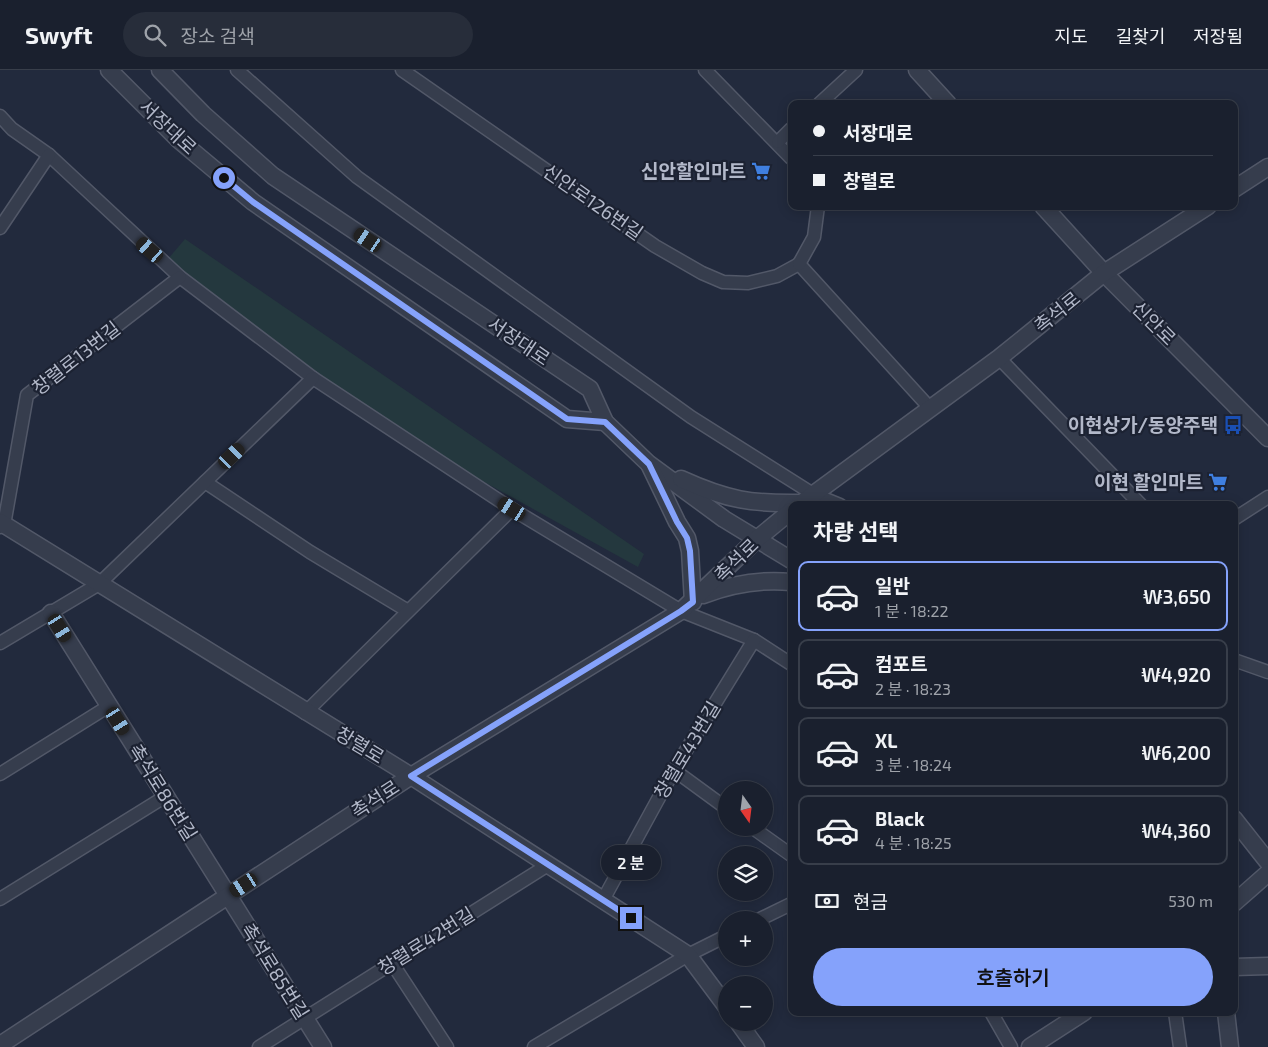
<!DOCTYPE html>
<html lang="ko">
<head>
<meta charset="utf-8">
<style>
	:root { --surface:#1a202e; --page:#272d3a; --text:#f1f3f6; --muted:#9fa3aa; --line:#383e4a; --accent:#85a2fb }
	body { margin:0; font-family:"Exo 2","Noto Sans KR",sans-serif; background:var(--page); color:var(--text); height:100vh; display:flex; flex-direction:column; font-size:19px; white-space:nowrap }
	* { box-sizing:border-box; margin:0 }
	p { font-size:16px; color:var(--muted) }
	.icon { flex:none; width:28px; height:28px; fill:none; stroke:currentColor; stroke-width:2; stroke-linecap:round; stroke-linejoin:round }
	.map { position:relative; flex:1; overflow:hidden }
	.panel { position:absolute; left:788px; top:431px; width:450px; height:515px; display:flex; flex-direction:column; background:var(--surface); border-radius:10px; box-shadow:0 2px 12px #0003,0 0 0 1px var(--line) }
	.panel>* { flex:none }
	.banner { position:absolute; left:788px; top:30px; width:450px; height:110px; border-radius:10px; box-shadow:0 2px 12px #0003,0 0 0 1px var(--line); display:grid; align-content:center; height:110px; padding:0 25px; background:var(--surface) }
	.needle { width:32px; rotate:166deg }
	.tools { position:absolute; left:718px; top:711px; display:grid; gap:10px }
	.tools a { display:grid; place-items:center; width:55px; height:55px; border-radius:50%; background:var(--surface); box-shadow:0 2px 12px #0003,0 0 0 1px var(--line); font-size:25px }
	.end { position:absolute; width:22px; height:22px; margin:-11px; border:6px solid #85a2fb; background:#111; box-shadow:0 0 0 2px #111 }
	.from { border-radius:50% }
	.bubble { position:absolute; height:35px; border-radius:18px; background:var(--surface); box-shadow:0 2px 12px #0003,0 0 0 1px var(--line); font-size:16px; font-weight:600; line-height:35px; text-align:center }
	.car { position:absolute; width:15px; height:30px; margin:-15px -8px; border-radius:6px; box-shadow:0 0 4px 1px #0007; background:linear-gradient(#222 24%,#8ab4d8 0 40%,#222 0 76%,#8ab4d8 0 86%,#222 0) }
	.banner b { display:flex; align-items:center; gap:18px; height:48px; font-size:19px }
	.banner b+b { border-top:1px solid var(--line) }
	.banner i { width:12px; height:12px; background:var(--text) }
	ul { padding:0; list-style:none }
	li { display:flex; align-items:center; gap:15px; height:70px; margin:0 10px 8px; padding:0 15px; border:2px solid var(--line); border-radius:10px }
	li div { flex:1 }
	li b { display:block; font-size:19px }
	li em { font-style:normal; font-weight:600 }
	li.active { border-color:var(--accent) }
	li>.icon { width:45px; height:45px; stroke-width:1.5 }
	h2 { padding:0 25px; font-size:22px; line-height:60px }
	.pay { display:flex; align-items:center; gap:12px; height:55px; padding:0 25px; font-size:19px }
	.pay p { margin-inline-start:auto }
	.primary-button { display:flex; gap:10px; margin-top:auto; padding:10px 25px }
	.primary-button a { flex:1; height:58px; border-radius:30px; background:var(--accent); color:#111; font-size:20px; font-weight:600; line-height:58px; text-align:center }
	header { display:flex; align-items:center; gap:30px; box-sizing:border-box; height:70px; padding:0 25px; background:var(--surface); border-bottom:1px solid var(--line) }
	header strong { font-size:24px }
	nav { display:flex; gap:28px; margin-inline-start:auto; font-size:18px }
	.search { width:350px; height:45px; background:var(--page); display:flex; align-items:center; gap:12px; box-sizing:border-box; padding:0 18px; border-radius:28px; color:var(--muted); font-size:19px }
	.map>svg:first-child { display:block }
	.green { fill:#24383e }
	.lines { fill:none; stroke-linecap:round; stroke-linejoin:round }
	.minor-casing { stroke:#525868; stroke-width:15 }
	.tertiary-casing { stroke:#525868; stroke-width:19 }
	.minor { stroke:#363d4d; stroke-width:12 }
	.tertiary { stroke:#363d4d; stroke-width:16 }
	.route { stroke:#85a2fb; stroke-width:6 }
	.labels { text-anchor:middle; stroke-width:4.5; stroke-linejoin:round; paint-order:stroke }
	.street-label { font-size:19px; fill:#b2b8c9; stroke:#1c2232 }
	.poi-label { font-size:19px; font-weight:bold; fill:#b2b8c9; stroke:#1c2232; text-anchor:end }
</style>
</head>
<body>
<header>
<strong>Swyft</strong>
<div class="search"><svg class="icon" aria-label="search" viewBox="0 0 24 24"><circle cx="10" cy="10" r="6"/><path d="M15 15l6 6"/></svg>장소 검색</div>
<nav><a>지도</a><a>길찾기</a><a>저장됨</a></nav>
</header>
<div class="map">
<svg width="1268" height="977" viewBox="0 0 1268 977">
	<rect width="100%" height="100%" fill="#222a3d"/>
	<polygon class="green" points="185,169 644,484 638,497 385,357 162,196"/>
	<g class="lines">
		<g class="minor-casing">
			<g id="minor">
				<polyline points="237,0 357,107 691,347 813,424 840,435"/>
				<polyline points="402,0 655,176 702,203 723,212 748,213 777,206 799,194"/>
				<polyline points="705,0 791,88"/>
				<polyline points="819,34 856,0"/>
				<polyline points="0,46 12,59 49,85 180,207 313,308 512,439 681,541 754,570 791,594"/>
				<polyline points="778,72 791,59"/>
				<polyline points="0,158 49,85"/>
				<polyline points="799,194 929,337"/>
				<polyline points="799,194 814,167 818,136"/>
				<polyline points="999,288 1141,435"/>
				<polyline points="205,412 310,482 408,541"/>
				<polyline points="1234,449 1268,427"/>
				<polyline points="0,457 4,455 27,325 180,207"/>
				<polyline points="0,573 99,514 313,308"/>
				<polyline points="1234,590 1268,602"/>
				<polyline points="305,643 512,439"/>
				<polyline points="674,700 726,738"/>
				<polyline points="0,704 109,636"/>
				<polyline points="753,758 791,785"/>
				<polyline points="0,829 166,726"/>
				<polyline points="603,830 674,700 754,570"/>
				<polyline points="758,850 791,834"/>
				<polyline points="392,893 447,977"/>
				<polyline points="991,942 1011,977"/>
				<polyline points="1175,942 1180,977"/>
				<polyline points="259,977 548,795"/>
				<polyline points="534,977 688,885 726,866"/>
			</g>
		</g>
		<g class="tertiary-casing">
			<g id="tertiary">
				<polyline points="109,0 179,70 253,132 567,349 605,352"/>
				<polyline points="160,0 203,44 273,106 590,319 605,352 649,394 724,449 791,490"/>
				<polyline points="917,0 948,34"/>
				<polyline points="1234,119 1268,97"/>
				<polyline points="1043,136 1104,203 1268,368"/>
				<polyline points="650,396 677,452 687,468 690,481 693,532"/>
				<path d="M 681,409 C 727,430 751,434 802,433 L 802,435"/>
				<polyline points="799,435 999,288 1104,203 1208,136"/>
				<polyline points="0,452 411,706 688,885 726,936"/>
				<path d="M 703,525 C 732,514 761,509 791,512"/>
				<polyline points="51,543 323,977"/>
				<polyline points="1234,749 1268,792"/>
				<polyline points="1234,833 1268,803"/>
				<polyline points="1234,897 1268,896"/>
				<polyline points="1226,942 1230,977"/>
				<polyline points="738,952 756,977"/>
				<polyline points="0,975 411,706 681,541 757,469 791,441"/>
				<polyline points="1030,977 1084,942"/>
			</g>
		</g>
		<use href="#minor" class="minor"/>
		<use href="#tertiary" class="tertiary"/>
	</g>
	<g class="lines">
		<polyline class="route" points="224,108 253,132 567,349 605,352 649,394 677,452 687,468 690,481 693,532 681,541 411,706 631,848"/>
	</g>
	<defs>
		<g id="supermarket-bare" transform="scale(1.5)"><path d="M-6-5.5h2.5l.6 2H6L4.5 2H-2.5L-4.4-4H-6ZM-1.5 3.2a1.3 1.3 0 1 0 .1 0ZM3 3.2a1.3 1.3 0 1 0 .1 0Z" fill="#3f7fe0" stroke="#1c2232" stroke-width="2.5" paint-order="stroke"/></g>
		<g id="bus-bare" transform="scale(1.5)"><path d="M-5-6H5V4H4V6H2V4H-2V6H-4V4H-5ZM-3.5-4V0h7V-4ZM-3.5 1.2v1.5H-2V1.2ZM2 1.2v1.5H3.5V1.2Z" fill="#1a4fb4" stroke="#1c2232" stroke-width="2.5" paint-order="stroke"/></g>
	</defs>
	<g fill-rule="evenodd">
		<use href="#supermarket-bare" x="761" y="101"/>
		<use href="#bus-bare" x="1233" y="355"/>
		<use href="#supermarket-bare" x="1218" y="412"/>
	</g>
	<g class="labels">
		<g class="street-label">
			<text transform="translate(168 57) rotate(43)" y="7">서장대로</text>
			<text transform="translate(593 132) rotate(35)" y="7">신안로126번길</text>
			<text transform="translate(1057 242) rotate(-39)" y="7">촉석로</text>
			<text transform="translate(1154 253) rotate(45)" y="7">신안로</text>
			<text transform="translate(519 271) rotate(34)" y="7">서장대로</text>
			<text transform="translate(76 288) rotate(-38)" y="7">창렬로13번길</text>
			<text transform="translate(736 490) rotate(-44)" y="7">촉석로</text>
			<text transform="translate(360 675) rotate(31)" y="7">창렬로</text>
			<text transform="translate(687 680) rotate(-59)" y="7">창렬로43번길</text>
			<text transform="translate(163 722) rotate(58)" y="7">촉석로86번길</text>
			<text transform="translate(375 729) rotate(-33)" y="7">촉석로</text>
			<text transform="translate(426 871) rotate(-32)" y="7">창렬로42번길</text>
			<text transform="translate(275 901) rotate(58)" y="7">촉석로85번길</text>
		</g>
		<g class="poi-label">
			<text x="746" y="108">신안할인마트</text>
			<text x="1218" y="362">이현상가/동양주택</text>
			<text x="1203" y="419">이현 할인마트</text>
		</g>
	</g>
</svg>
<div class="tools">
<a><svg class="needle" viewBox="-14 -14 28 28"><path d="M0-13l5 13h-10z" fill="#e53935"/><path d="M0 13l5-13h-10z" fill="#9fa3aa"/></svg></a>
<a><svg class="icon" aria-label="layers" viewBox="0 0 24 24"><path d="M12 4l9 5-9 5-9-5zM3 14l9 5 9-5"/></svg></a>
<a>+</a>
<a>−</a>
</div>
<i class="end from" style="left:224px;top:108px"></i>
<i class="end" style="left:631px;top:848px"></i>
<div class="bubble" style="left:601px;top:775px;width:60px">2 분</div>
<i class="car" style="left:368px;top:170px;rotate:304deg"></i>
<i class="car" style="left:150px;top:180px;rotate:311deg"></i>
<i class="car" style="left:232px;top:386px;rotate:46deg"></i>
<i class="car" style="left:512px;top:439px;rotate:303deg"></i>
<i class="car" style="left:60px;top:558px;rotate:148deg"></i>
<i class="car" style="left:118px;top:651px;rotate:148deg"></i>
<i class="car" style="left:244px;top:815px;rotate:237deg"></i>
<div class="banner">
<b><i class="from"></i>서장대로</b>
<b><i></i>창렬로</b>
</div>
<section class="panel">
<h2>차량 선택</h2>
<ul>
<li class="active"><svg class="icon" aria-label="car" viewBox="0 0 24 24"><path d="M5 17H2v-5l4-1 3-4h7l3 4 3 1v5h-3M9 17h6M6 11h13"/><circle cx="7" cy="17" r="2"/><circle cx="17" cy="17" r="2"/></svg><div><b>일반</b><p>1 분 · 18:22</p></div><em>₩3,650</em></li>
<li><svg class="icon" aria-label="car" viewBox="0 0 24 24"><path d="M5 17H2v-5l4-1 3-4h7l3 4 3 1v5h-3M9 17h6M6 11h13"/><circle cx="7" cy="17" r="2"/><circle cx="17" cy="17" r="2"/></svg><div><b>컴포트</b><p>2 분 · 18:23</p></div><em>₩4,920</em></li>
<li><svg class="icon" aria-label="car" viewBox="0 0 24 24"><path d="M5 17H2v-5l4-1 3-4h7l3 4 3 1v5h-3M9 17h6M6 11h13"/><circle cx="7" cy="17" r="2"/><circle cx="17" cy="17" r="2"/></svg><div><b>XL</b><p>3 분 · 18:24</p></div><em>₩6,200</em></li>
<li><svg class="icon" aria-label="car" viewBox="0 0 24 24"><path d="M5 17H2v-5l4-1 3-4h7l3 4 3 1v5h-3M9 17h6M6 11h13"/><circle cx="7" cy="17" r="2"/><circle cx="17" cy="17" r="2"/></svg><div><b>Black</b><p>4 분 · 18:25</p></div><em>₩4,360</em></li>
</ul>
<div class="pay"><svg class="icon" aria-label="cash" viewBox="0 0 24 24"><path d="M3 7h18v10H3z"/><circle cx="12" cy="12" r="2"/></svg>현금<p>530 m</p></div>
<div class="primary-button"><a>호출하기</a></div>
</section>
</div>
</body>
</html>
